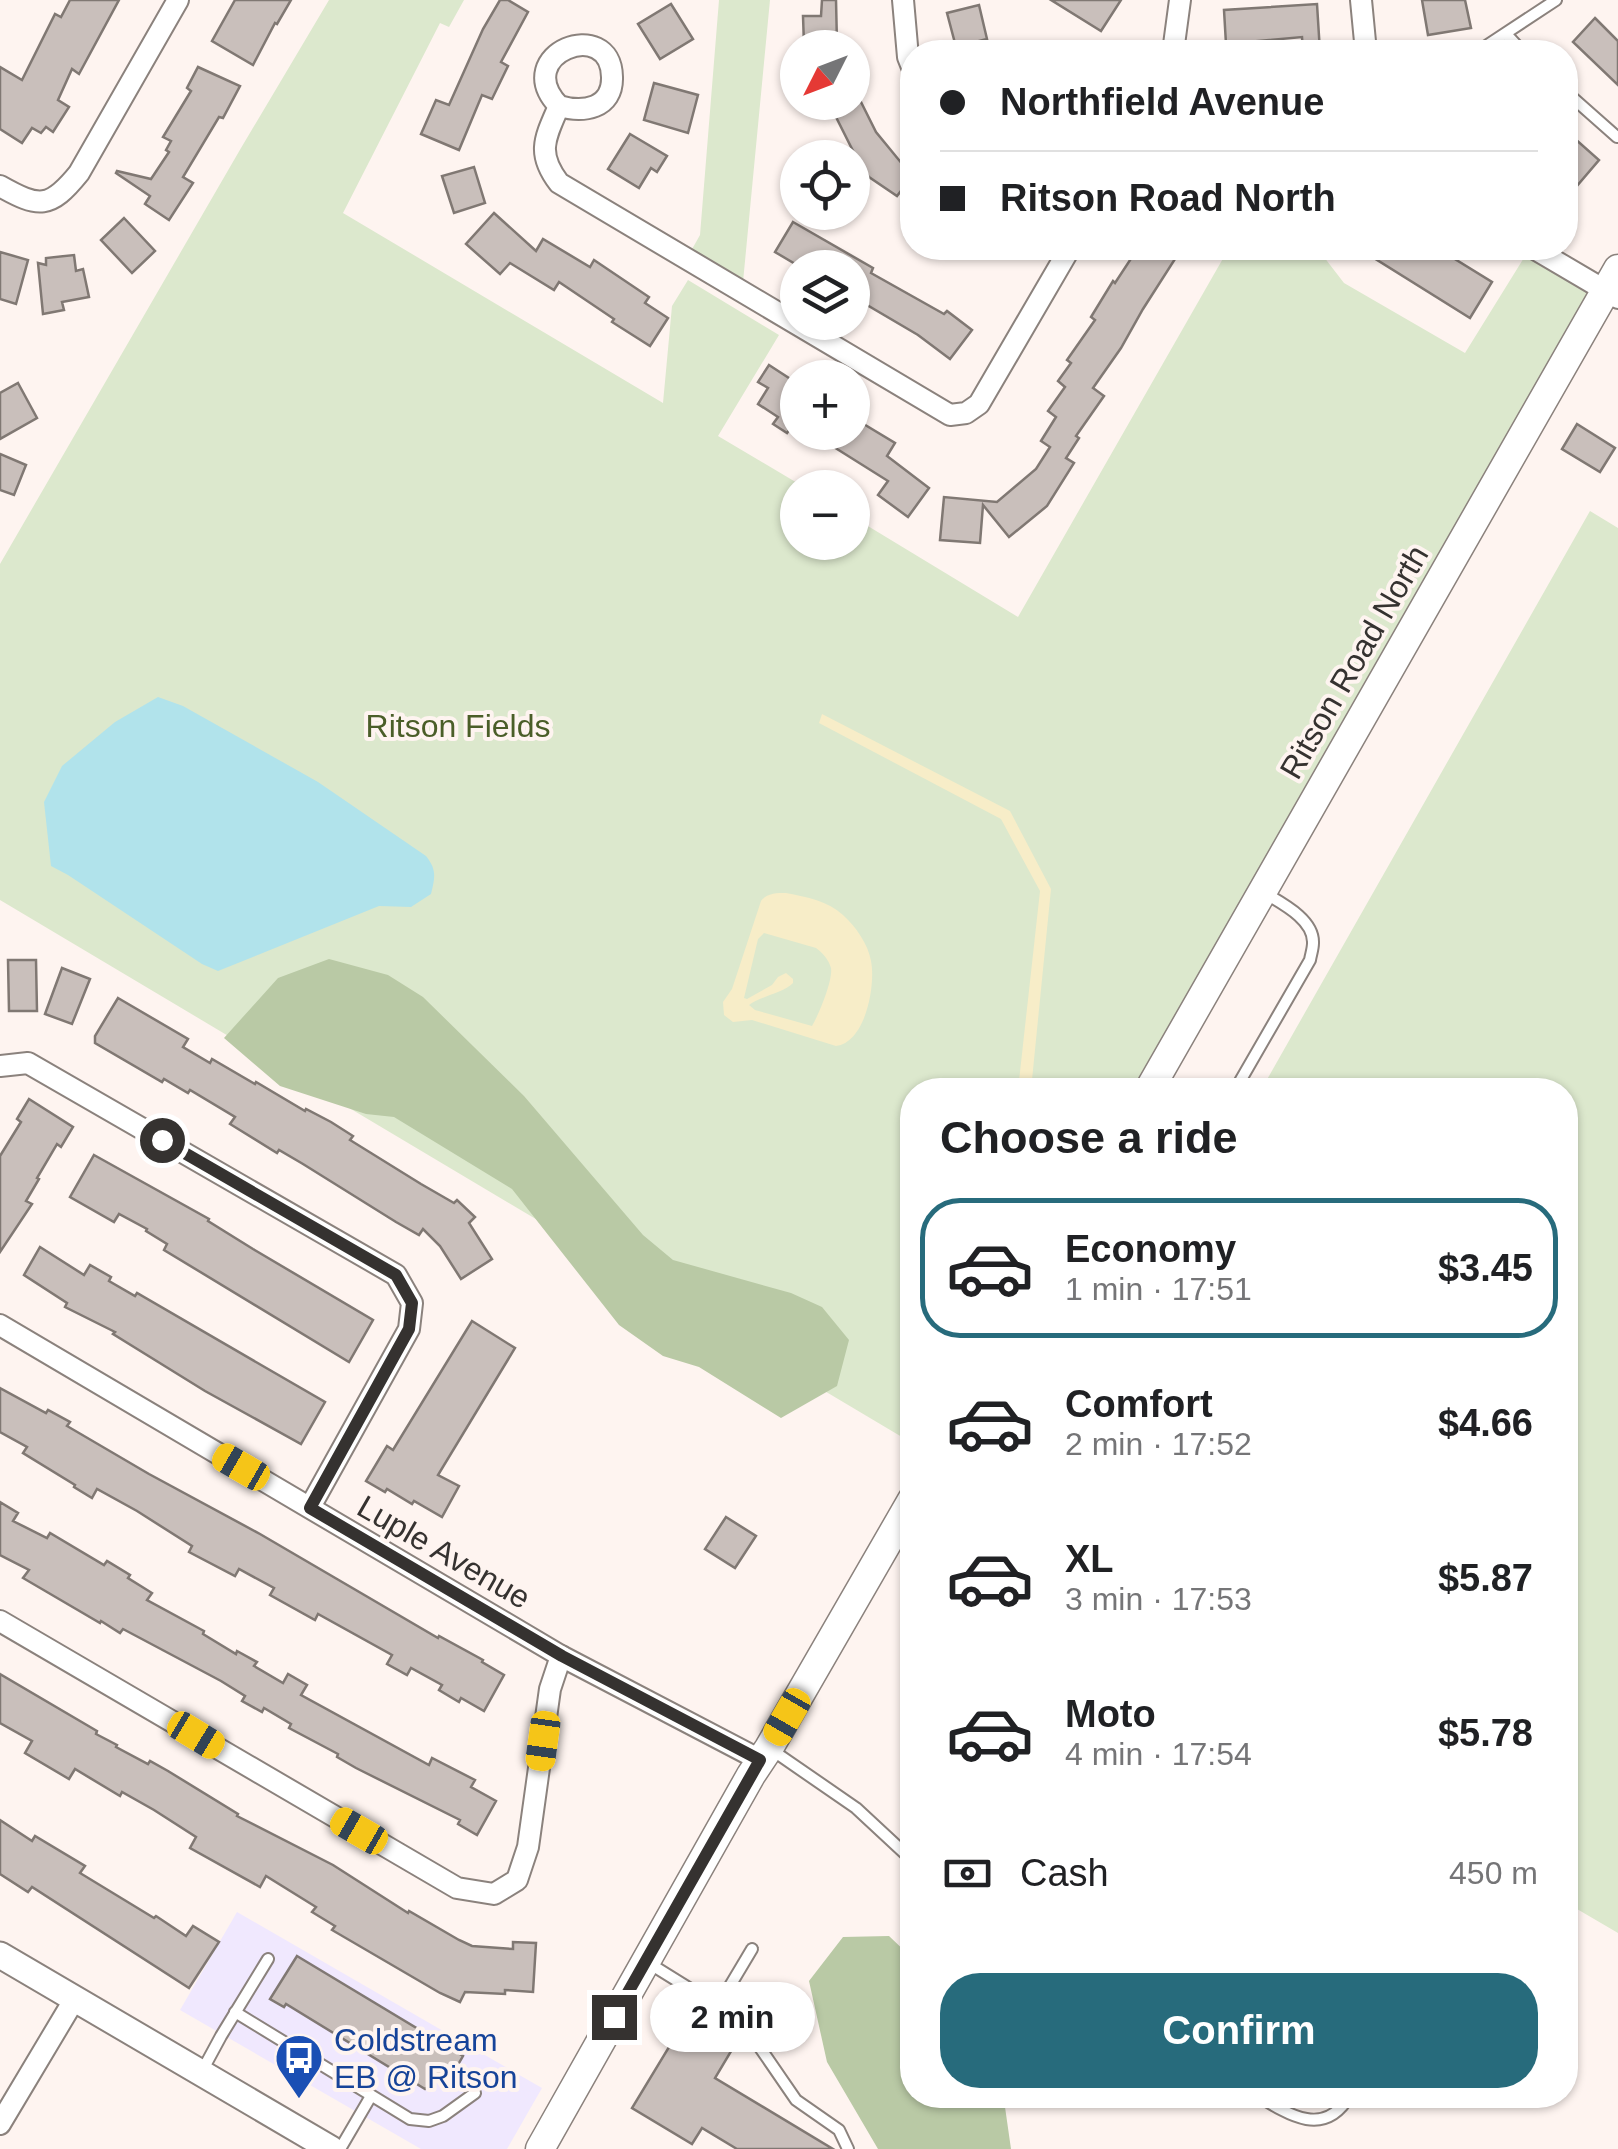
<!DOCTYPE html>
<html lang="en">
<head>
<meta charset="utf-8">
<style>
	:root { --surface:#fff; --page:#f2f2f2; --text:#202124; --muted:#757577; --line:#e0e0e0; --accent:#276b7c }
	body { margin:0; font-family:Arial,sans-serif; background:var(--page); color:var(--text); height:100vh; display:flex; flex-direction:column; font-size:38px; white-space:nowrap }
	* { box-sizing:border-box; margin:0 }
	p { font-size:32px; color:var(--muted) }
	.icon { flex:none; width:55px; height:55px; fill:none; stroke:currentColor; stroke-width:2; stroke-linecap:round; stroke-linejoin:round }
	.map { position:relative; flex:1; overflow:hidden }
	.drawer { position:absolute; left:900px; top:1078px; width:678px; height:1030px; display:flex; flex-direction:column; background:var(--surface); border-radius:40px; box-shadow:0 2px 8px #0004 }
	.drawer>* { flex:none }
	.banner { position:absolute; left:900px; top:40px; width:678px; height:220px; border-radius:40px; box-shadow:0 2px 8px #0004; display:grid; align-content:center; height:220px; padding:0 40px; background:var(--surface) }
	.needle { width:65px; rotate:228deg }
	.buttons { position:absolute; left:780px; top:30px; display:grid; gap:20px }
	.buttons a { display:grid; place-items:center; width:90px; height:90px; border-radius:50%; background:var(--surface); box-shadow:0 2px 8px #0004; font-size:50px }
	.end { position:absolute; width:45px; height:45px; margin:-22px; border:12px solid #353230; background:#fff; box-shadow:0 0 0 5px #fff }
	.from { border-radius:50% }
	.bubble { position:absolute; height:70px; border-radius:35px; background:var(--surface); box-shadow:0 2px 8px #0004; font-size:32px; font-weight:600; line-height:70px; text-align:center }
	.car { position:absolute; width:30px; height:60px; margin:-30px -15px; border-radius:12px; box-shadow:0 0 8px 2px #0007; background:linear-gradient(#f5c518 24%,#345 0 40%,#f5c518 0 76%,#345 0 86%,#f5c518 0) }
	.banner b { display:flex; align-items:center; gap:35px; height:95px; font-size:38px }
	.banner b+b { border-top:2px solid var(--line) }
	.banner i { width:25px; height:25px; background:var(--text) }
	ul { padding:0; list-style:none }
	li { display:flex; align-items:center; gap:30px; height:140px; margin:0 20px 15px; padding:0 20px; border:5px solid transparent; border-radius:40px }
	li div { flex:1 }
	li b { display:block; font-size:38px }
	li em { font-style:normal; font-weight:600 }
	li.selected { border-color:var(--accent) }
	li>.icon { width:90px; height:90px; stroke-width:1.5 }
	h2 { padding:0 40px; font-size:45px; line-height:120px }
	.pay { display:flex; align-items:center; gap:25px; height:110px; padding:0 40px; font-size:38px }
	.pay p { margin-inline-start:auto }
	.button { display:flex; gap:20px; margin-top:auto; padding:20px 40px }
	.button a { flex:1; height:115px; border-radius:40px; background:var(--accent); color:#fff; font-size:40px; font-weight:600; line-height:115px; text-align:center }
	.map>svg:first-child { display:block }
	.commercial { fill:#f0e8fe }
	.green { fill:#dce8cd }
	.forest { fill:#b9c9a5 }
	.sand { fill:#f7edc8; fill-rule:evenodd }
	.water { fill:#b1e3eb }
	.building { fill:#c9bfbb; stroke:#807873; stroke-width:2.5 }
	.lines { fill:none; stroke-linecap:round; stroke-linejoin:round }
	.service-casing { stroke:#8b827d; stroke-width:14 }
	.minor-casing { stroke:#8b827d; stroke-width:24 }
	.tertiary-casing { stroke:#8b827d; stroke-width:29 }
	.secondary-casing { stroke:#8b827d; stroke-width:31 }
	.service { stroke:#fff; stroke-width:10 }
	.minor { stroke:#fff; stroke-width:20 }
	.tertiary { stroke:#fff; stroke-width:25 }
	.secondary { stroke:#fff; stroke-width:28 }
	.route { stroke:#353230; stroke-width:12 }
	.labels { text-anchor:middle; stroke-width:8; stroke-linejoin:round; paint-order:stroke }
	.street-label { font-size:32px; fill:#353230; stroke:#fef4f0 }
	.park-label { font-size:32px; fill:#4a5e28; stroke:#fef4f0 }
	.transit-label { font-size:32px; fill:#164399; stroke:#fef4f0; text-anchor:start }
</style>
</head>
<body>
<div class="map">
<svg width="1618" height="2149" viewBox="0 0 1618 2149">
	<rect width="100%" height="100%" fill="#fef4f0"/>
	<polygon class="commercial" points="237,1912 542,2088 507,2149 421,2149 180,2010"/>
	<g class="green">
		<polygon points="329,0 464,0 449,27 440,23 343,213 663,403 672,306 688,280 779,335 718,436 804,487 798,488 798,542 852,542 853,517 1018,617 1229,248 1317,248 1344,283 1465,353 1530,248 1606,290 1141,1090 912,1090 912,1443 0,900 0,564 241,148"/>
		<polygon points="719,0 770,0 743,282 691,251 700,235"/>
		<polygon points="1590,511 1618,528 1618,1933 1565,1902 1565,1090 1261,1090"/>
	</g>
	<g class="forest">
		<polygon points="329,959 388,975 423,997 524,1096 643,1235 673,1260 791,1293 822,1307 849,1340 837,1386 781,1418 699,1367 663,1356 619,1325 512,1189 394,1117 366,1114 280,1086 224,1038 278,978"/>
		<polygon points="889,1936 912,1958 912,2095 1001,2095 1005,2107 1011,2149 878,2149 827,2062 809,1981 843,1937"/>
	</g>
	<g class="sand">
		<polygon points="822,714 1010,811 1051,889 1031,1090 1018,1090 1040,891 1001,819 819,723"/>
		<path d="M 786,893 C 807,897 828,901 843,915 C 856,927 868,944 871,961 C 876,986 865,1043 836,1046 L 752,1020 L 733,1022 L 724,1015 L 723,1002 L 732,989 L 761,901 C 767,893 777,893 786,893 ZM 764,933 L 816,948 C 822,952 829,960 831,968 C 833,981 818,1016 812,1026 L 755,1010 L 749,1005 C 761,996 783,993 793,983 L 793,979 L 786,973 L 778,977 L 772,985 L 747,999 L 744,998 L 758,939 Z"/>
	</g>
	<path class="water" d="M 158,697 L 183,706 L 318,782 L 426,856 C 437,870 435,877 431,894 L 411,907 L 379,906 L 218,971 L 202,964 L 68,875 L 51,866 L 44,802 L 62,766 L 115,722 Z"/>
	<g class="building">
		<polygon points="70,0 119,0 79,74 72,69 58,100 69,107 53,132 46,127 41,133 32,128 22,143 0,129 0,67 22,80 55,14 61,17"/>
		<polygon points="235,0 291,0 277,24 275,23 253,65 212,41"/>
		<polygon points="500,0 508,0 528,12 501,62 508,66 492,99 482,95 459,150 421,134 436,100 449,105 483,29"/>
		<polygon points="822,0 836,0 837,44 804,45 803,16 821,16"/>
		<polygon points="1051,0 1121,0 1101,31"/>
		<polygon points="1422,0 1465,0 1471,28 1428,35"/>
		<polygon points="671,4 693,39 660,59 638,24"/>
		<polygon points="1317,4 1320,52 1303,52 1302,37 1226,44 1224,10"/>
		<polygon points="979,5 987,39 956,47 947,13"/>
		<polygon points="1595,18 1618,41 1618,85 1573,42"/>
		<polygon points="198,67 240,86 223,118 219,117 183,177 193,183 169,220 145,204 150,196 116,173 117,171 151,179 169,152 166,150 171,141 163,137 191,91 187,88"/>
		<polygon points="654,83 698,95 688,133 644,120"/>
		<polygon points="859,98 876,132 903,165 912,151 912,193 904,187 897,196 869,177 849,154 853,151 833,111"/>
		<polygon points="1565,130 1599,160 1576,187 1565,178"/>
		<polygon points="630,134 667,156 657,172 651,168 639,188 608,169"/>
		<polygon points="474,167 485,203 454,213 442,176"/>
		<polygon points="494,213 536,251 543,239 590,267 594,260 649,297 645,303 668,318 650,346 612,322 614,319 559,282 554,290 510,263 500,274 466,244"/>
		<polygon points="124,218 155,251 132,273 101,240"/>
		<polygon points="793,222 873,268 871,273 944,314 947,311 972,330 950,359 918,335 855,298 852,303 852,268 802,268 775,252"/>
		<polygon points="1138,248 1182,248 1143,309 1121,348 1093,388 1104,396 1076,436 1079,438 1066,458 1074,463 1047,506 1009,537 983,505 980,543 940,540 944,497 997,502 1036,469 1050,447 1041,441 1056,417 1048,411 1065,387 1058,381 1071,363 1067,360 1095,320 1091,317 1113,281 1115,283"/>
		<polygon points="1380,248 1437,248 1492,282 1470,318 1374,258"/>
		<polygon points="0,252 28,260 16,304 0,299"/>
		<polygon points="74,255 76,271 83,269 89,297 62,302 64,310 43,314 38,263 46,265 46,258"/>
		<polygon points="769,365 798,384 798,418 787,433 773,424 778,417 758,404 768,388 758,382"/>
		<polygon points="18,383 37,418 0,439 0,393"/>
		<polygon points="852,417 895,443 887,456 929,488 908,517 878,495 888,481 810,432 852,432"/>
		<polygon points="1577,424 1615,448 1600,472 1562,449"/>
		<polygon points="0,454 26,465 14,495 0,490"/>
		<polygon points="8,960 36,960 37,1011 9,1011"/>
		<polygon points="62,968 90,979 72,1024 45,1014"/>
		<polygon points="118,998 188,1039 183,1047 210,1063 212,1059 255,1084 256,1082 305,1111 306,1109 331,1122 353,1136 350,1140 421,1184 454,1203 457,1200 475,1217 469,1223 492,1259 461,1279 440,1246 423,1229 419,1235 396,1222 303,1164 279,1150 277,1153 230,1124 235,1117 190,1090 188,1093 164,1079 162,1082 95,1043 95,1036"/>
		<polygon points="29,1099 73,1127 61,1147 57,1144 37,1178 39,1179 26,1201 32,1204 0,1252 0,1156 21,1122 17,1119"/>
		<polygon points="94,1155 209,1219 208,1221 253,1249 373,1320 349,1362 164,1250 167,1244 146,1231 147,1229 119,1214 114,1222 70,1197"/>
		<polygon points="40,1247 84,1275 90,1265 111,1277 109,1281 135,1296 137,1293 325,1402 301,1444 205,1391 113,1334 115,1332 65,1307 67,1303 24,1275"/>
		<polygon points="472,1321 515,1348 438,1475 459,1486 442,1517 414,1501 412,1504 387,1489 385,1492 366,1481 387,1446 393,1450"/>
		<polygon points="0,1388 46,1413 48,1410 70,1422 67,1426 149,1474 260,1534 438,1638 439,1636 483,1660 482,1662 504,1675 484,1711 461,1698 459,1702 439,1690 442,1685 411,1668 407,1675 387,1664 392,1655 318,1614 315,1620 270,1595 274,1588 239,1569 235,1576 189,1552 192,1546 137,1511 97,1489 92,1498 74,1487 75,1485 23,1453 27,1447 0,1432"/>
		<polygon points="0,1502 18,1513 13,1521 47,1538 50,1533 104,1565 107,1561 130,1575 128,1578 152,1593 147,1600 204,1631 203,1634 236,1654 237,1651 257,1662 254,1666 283,1683 288,1674 307,1685 301,1695 429,1765 432,1758 475,1780 471,1787 496,1801 477,1835 458,1824 460,1820 356,1768 337,1757 338,1754 289,1728 291,1724 264,1708 262,1712 242,1701 245,1696 221,1681 123,1629 120,1633 101,1621 100,1623 23,1578 29,1570 0,1555"/>
		<polygon points="726,1517 756,1536 735,1568 705,1549"/>
		<polygon points="0,1674 97,1731 96,1734 117,1745 116,1747 148,1764 150,1761 168,1771 238,1814 237,1816 333,1865 408,1913 409,1911 459,1940 472,1946 513,1949 513,1942 536,1943 533,1992 505,1990 505,1994 465,1992 460,2002 440,1993 332,1930 335,1926 312,1912 316,1907 266,1876 260,1887 190,1848 196,1837 154,1810 122,1792 120,1796 75,1769 69,1779 25,1753 32,1741 0,1723"/>
		<polygon points="0,1820 32,1841 35,1836 85,1866 80,1873 154,1918 156,1916 186,1936 193,1926 219,1942 189,1988 32,1887 28,1892 0,1874"/>
		<polygon points="297,1956 463,2056 455,2070 452,2069 425,2089 286,2004 284,2007 270,1999"/>
		<polygon points="686,2019 733,2048 715,2078 833,2149 737,2149 702,2128 692,2144 632,2108"/>
	</g>
	<g class="lines">
		<g class="service-casing">
			<g id="service">
				<polyline points="1507,35 1523,52"/>
				<polyline points="1477,52 1556,0"/>
				<polyline points="1565,91 1617,137"/>
				<path d="M 1235,1090 L 1310,960 C 1311,954 1313,949 1313,943 C 1314,919 1281,903 1263,892"/>
				<polyline points="772,1750 856,1808 912,1860"/>
				<polyline points="647,1962 729,2013 752,2036 796,2100 839,2130 848,2149"/>
				<polyline points="718,2006 752,1949"/>
				<polyline points="235,2012 410,2119 429,2121 443,2116 475,2093"/>
				<polyline points="201,2073 221,2036 268,1959"/>
				<path d="M 1257,2095 C 1290,2116 1325,2138 1350,2095"/>
				<polyline points="340,2149 371,2096"/>
			</g>
		</g>
		<g class="minor-casing">
			<g id="minor">
				<polyline points="903,0 908,57 912,67"/>
				<polyline points="1361,0 1366,52"/>
				<polyline points="1173,52 1180,0"/>
				<path d="M 559,106 C 509,54 611,15 612,77 C 613,109 583,113 559,106 C 545,138 536,153 559,183 L 950,415 L 966,413 L 979,404 L 1070,248"/>
				<path d="M 0,186 C 39,208 50,209 79,173 L 178,0"/>
				<polyline points="1533,248 1618,298"/>
				<polyline points="0,1066 28,1063 396,1275 412,1303 409,1329 310,1507"/>
				<polyline points="0,1325 561,1656 760,1760"/>
				<polyline points="0,1621 457,1888 494,1894 517,1880 528,1847 550,1689 561,1656"/>
				<polyline points="0,2124 74,2000"/>
			</g>
		</g>
		<g class="tertiary-casing">
			<polyline id="tertiary" points="0,1955 331,2149"/>
		</g>
		<g class="secondary-casing">
			<g id="secondary">
				<polyline points="1149,1090 1618,269"/>
				<polyline points="540,2149 751,1775 769,1748 912,1500"/>
			</g>
		</g>
		<use href="#service" class="service"/>
		<use href="#minor" class="minor"/>
		<use href="#tertiary" class="tertiary"/>
		<use href="#secondary" class="secondary"/>
	</g>
	<g class="lines">
		<polyline class="route" points="162,1140 396,1275 412,1303 409,1329 310,1508 562,1656 760,1760 614,2017"/>
	</g>
	<defs>
		<g id="bus-pin" transform="scale(2.5)"><path d="M0 17L-7.5 6A9.5 9.5 0 1 1 7.5 6Z" fill="#1a4fb4" stroke="#fef4f0"/><path d="M-5-6H5V4H4V6H2V4H-2V6H-4V4H-5ZM-3.5-4V0h7V-4ZM-3.5 1.2v1.5H-2V1.2ZM2 1.2v1.5H3.5V1.2Z" fill="#fff"/></g>
	</defs>
	<g fill-rule="evenodd">
		<use href="#bus-pin" x="299" y="2058"/>
	</g>
	<g class="labels">
		<g class="street-label">
			<text transform="translate(1354 662) rotate(-60)" y="11">Ritson Road North</text>
			<text transform="translate(444 1552) rotate(30)" y="11">Luple Avenue</text>
		</g>
		<g class="park-label">
			<text x="458" y="737">Ritson Fields</text>
		</g>
		<g class="transit-label">
			<text x="334" y="2051">Coldstream<tspan x="334" dy="37">EB @ Ritson</tspan></text>
		</g>
	</g>
</svg>
<div class="buttons">
<a><svg class="needle" viewBox="-14 -14 28 28"><path d="M0-13l5 13h-10z" fill="#e53935"/><path d="M0 13l5-13h-10z" fill="#757577"/></svg></a>
<a><svg class="icon" aria-label="locate" viewBox="0 0 24 24"><circle cx="12" cy="12" r="6"/><path d="M12 2v4M12 18v4M2 12h4M18 12h4"/></svg></a>
<a><svg class="icon" aria-label="layers" viewBox="0 0 24 24"><path d="M12 4l9 5-9 5-9-5zM3 14l9 5 9-5"/></svg></a>
<a>+</a>
<a>−</a>
</div>
<i class="end from" style="left:162px;top:1140px"></i>
<i class="end" style="left:614px;top:2017px"></i>
<div class="bubble" style="left:650px;top:1982px;width:165px">2 min</div>
<i class="car" style="left:241px;top:1467px;rotate:300deg"></i>
<i class="car" style="left:787px;top:1717px;rotate:210deg"></i>
<i class="car" style="left:196px;top:1735px;rotate:121deg"></i>
<i class="car" style="left:543px;top:1741px;rotate:188deg"></i>
<i class="car" style="left:359px;top:1831px;rotate:300deg"></i>
<div class="banner">
<b><i class="from"></i>Northfield Avenue</b>
<b><i></i>Ritson Road North</b>
</div>
<section class="drawer">
<h2>Choose a ride</h2>
<ul>
<li class="selected"><svg class="icon" aria-label="car" viewBox="0 0 24 24"><path d="M5 17H2v-5l4-1 3-4h7l3 4 3 1v5h-3M9 17h6M6 11h13"/><circle cx="7" cy="17" r="2"/><circle cx="17" cy="17" r="2"/></svg><div><b>Economy</b><p>1 min · 17:51</p></div><em>$3.45</em></li>
<li><svg class="icon" aria-label="car" viewBox="0 0 24 24"><path d="M5 17H2v-5l4-1 3-4h7l3 4 3 1v5h-3M9 17h6M6 11h13"/><circle cx="7" cy="17" r="2"/><circle cx="17" cy="17" r="2"/></svg><div><b>Comfort</b><p>2 min · 17:52</p></div><em>$4.66</em></li>
<li><svg class="icon" aria-label="car" viewBox="0 0 24 24"><path d="M5 17H2v-5l4-1 3-4h7l3 4 3 1v5h-3M9 17h6M6 11h13"/><circle cx="7" cy="17" r="2"/><circle cx="17" cy="17" r="2"/></svg><div><b>XL</b><p>3 min · 17:53</p></div><em>$5.87</em></li>
<li><svg class="icon" aria-label="car" viewBox="0 0 24 24"><path d="M5 17H2v-5l4-1 3-4h7l3 4 3 1v5h-3M9 17h6M6 11h13"/><circle cx="7" cy="17" r="2"/><circle cx="17" cy="17" r="2"/></svg><div><b>Moto</b><p>4 min · 17:54</p></div><em>$5.78</em></li>
</ul>
<div class="pay"><svg class="icon" aria-label="cash" viewBox="0 0 24 24"><path d="M3 7h18v10H3z"/><circle cx="12" cy="12" r="2"/></svg>Cash<p>450 m</p></div>
<div class="button"><a>Confirm</a></div>
</section>
</div>
</body>
</html>
